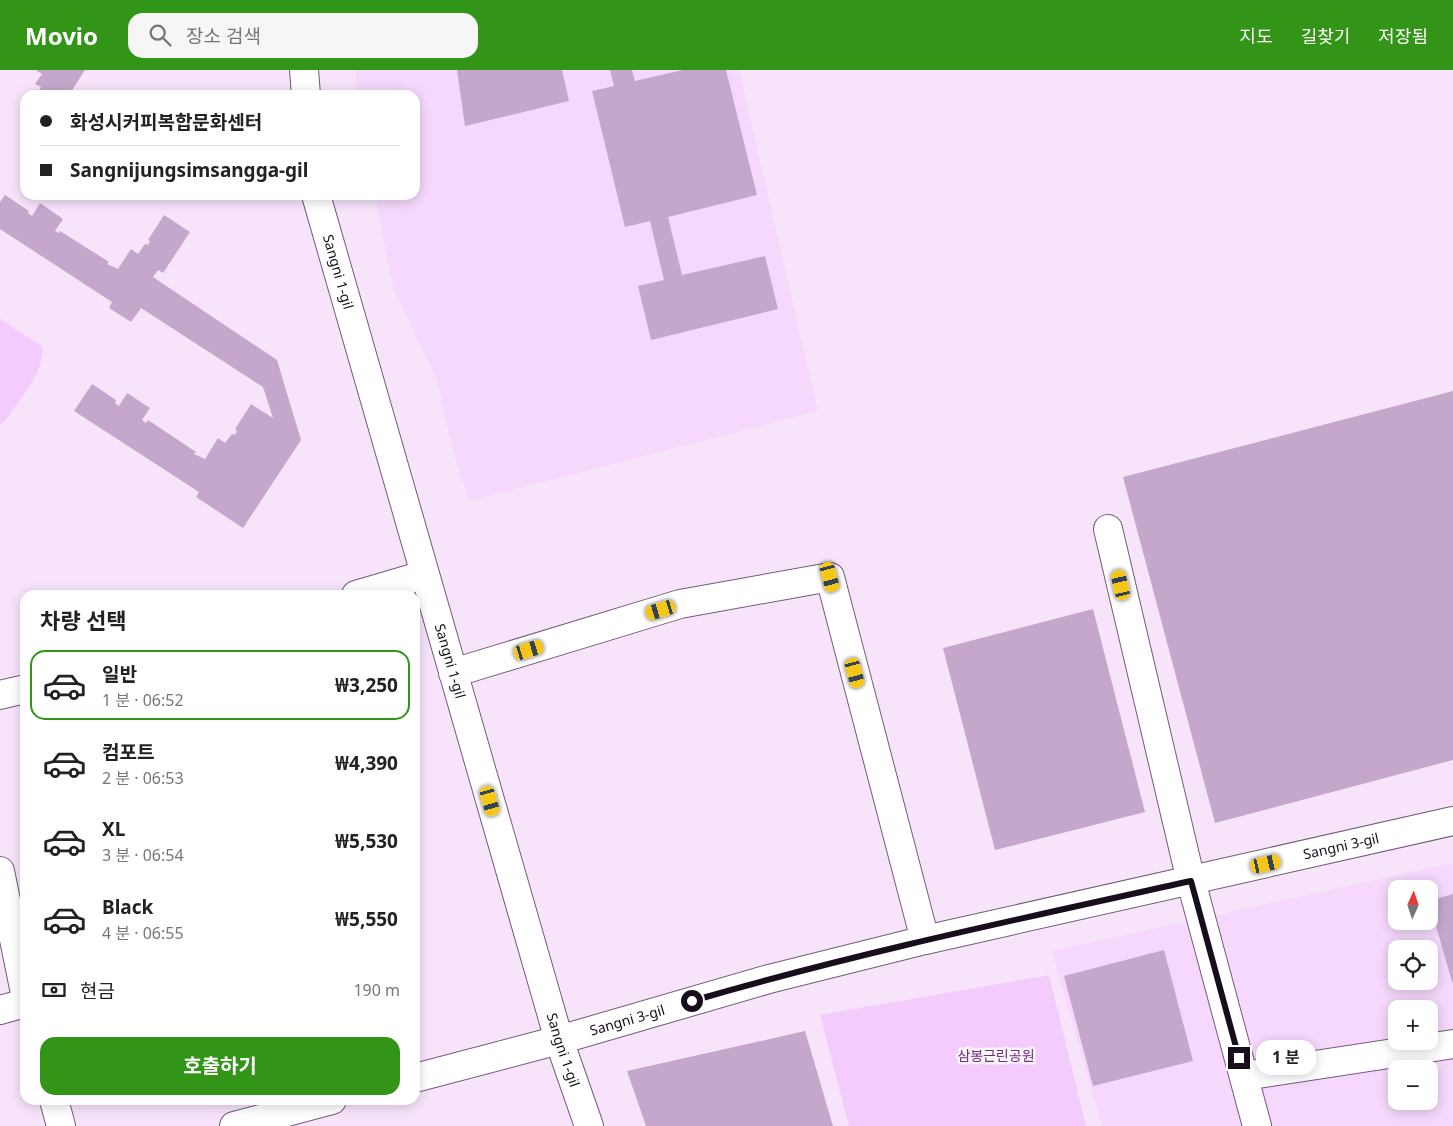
<!DOCTYPE html>
<html lang="ko">
<head>
<meta charset="utf-8">
<style>
	:root { --surface:#fff; --page:#f6f6f6; --text:#222; --muted:#767676; --line:#e0e0e0; --accent:#329517 }
	body { margin:0; font-family:"Noto Sans","Noto Sans KR",sans-serif; background:var(--page); color:var(--text); height:100vh; display:flex; flex-direction:column; font-size:19px; white-space:nowrap }
	* { box-sizing:border-box; margin:0 }
	p { font-size:16px; color:var(--muted) }
	.icon { flex:none; width:28px; height:28px; fill:none; stroke:currentColor; stroke-width:2; stroke-linecap:round; stroke-linejoin:round }
	.map { position:relative; flex:1; overflow:hidden }
	.panel { position:absolute; left:20px; top:520px; width:400px; height:515px; display:flex; flex-direction:column; background:var(--surface); border-radius:15px; box-shadow:0 2px 12px #0003 }
	.panel>* { flex:none }
	.top-card { position:absolute; left:20px; top:20px; width:400px; height:110px; border-radius:15px; box-shadow:0 2px 12px #0003; display:grid; align-content:center; height:110px; padding:0 20px; background:var(--surface) }
	.needle { width:32px; rotate:3deg }
	.controls { position:absolute; left:1388px; top:810px; display:grid; gap:10px }
	.controls a { display:grid; place-items:center; width:50px; height:50px; border-radius:10px; background:var(--surface); box-shadow:0 2px 12px #0003; font-size:25px }
	.end { position:absolute; width:22px; height:22px; margin:-11px; border:6px solid #180e1b; background:#fff; box-shadow:0 0 0 2px #fff }
	.from { border-radius:50% }
	.bubble { position:absolute; height:35px; border-radius:15px; background:var(--surface); box-shadow:0 2px 12px #0003; font-size:16px; font-weight:700; line-height:35px; text-align:center }
	.car { position:absolute; width:15px; height:30px; margin:-15px -8px; border-radius:6px; box-shadow:0 0 4px 1px #0007; background:linear-gradient(#f5c518 24%,#345 0 40%,#f5c518 0 76%,#345 0 86%,#f5c518 0) }
	.top-card b { display:flex; align-items:center; gap:18px; height:48px; font-size:19px }
	.top-card b+b { border-top:1px solid var(--line) }
	.top-card i { width:12px; height:12px; background:var(--text) }
	ul { padding:0; list-style:none }
	li { display:flex; align-items:center; gap:15px; height:70px; margin:0 10px 8px; padding:0 10px; border:2px solid transparent; border-radius:15px }
	li div { flex:1 }
	li b { display:block; font-size:19px }
	li em { font-style:normal; font-weight:700 }
	li.selected { border-color:var(--accent) }
	li>.icon { width:45px; height:45px; stroke-width:1.5 }
	h2 { padding:0 20px; font-size:22px; line-height:60px }
	.pay { display:flex; align-items:center; gap:12px; height:55px; padding:0 20px; font-size:19px }
	.pay p { margin-inline-start:auto }
	.action { display:flex; gap:10px; margin-top:auto; padding:10px 20px }
	.action a { flex:1; height:58px; border-radius:15px; background:var(--accent); color:#fff; font-size:20px; font-weight:700; line-height:58px; text-align:center }
	header { display:flex; align-items:center; gap:30px; box-sizing:border-box; height:70px; padding:0 25px; background:var(--accent); color:#fff }
	header strong { font-size:24px }
	nav { display:flex; gap:28px; margin-inline-start:auto; font-size:18px }
	.search { width:350px; height:45px; background:var(--page); display:flex; align-items:center; gap:12px; box-sizing:border-box; padding:0 18px; border-radius:15px; color:var(--muted); font-size:19px }
	.map>svg:first-child { display:block }
	.built { fill:#f5d8fb; fill-rule:evenodd }
	.green { fill:#f4cbfd }
	.building { fill:#c5a7cb }
	.lines { fill:none; stroke-linecap:round; stroke-linejoin:round }
	.minor-casing { stroke:#755a7b; stroke-width:30 }
	.minor { stroke:#fff; stroke-width:28 }
	.route { stroke:#180e1b; stroke-width:6 }
	.labels { text-anchor:middle; stroke-width:5; stroke-linejoin:round; paint-order:stroke }
	.street-label { font-size:14px; fill:#180e1b; stroke:#fcf6fe }
	.park-label { font-size:14px; fill:#6e2f7c; stroke:#fcf6fe }
</style>
</head>
<body>
<header>
<strong>Movio</strong>
<div class="search"><svg class="icon" aria-label="search" viewBox="0 0 24 24"><circle cx="10" cy="10" r="6"/><path d="M15 15l6 6"/></svg>장소 검색</div>
<nav><a>지도</a><a>길찾기</a><a>저장됨</a></nav>
</header>
<div class="map">
<svg width="1453" height="1056" viewBox="0 0 1453 1056">
	<rect width="100%" height="100%" fill="#f7e4fb"/>
	<g class="built">
		<polygon points="356,0 739,0 818,341 469,431 452,378 436,308 393,218 375,125 415,125 415,25 356,25"/>
		<path d="M 1453,793 L 1453,1056 L 1102,1056 L 1052,881 ZM 1396,819 L 1429,819 L 1429,851 L 1396,851 ZM 1396,879 L 1429,879 L 1429,911 L 1396,911 ZM 1396,939 L 1429,939 L 1429,971 L 1396,971 ZM 1396,999 L 1429,999 L 1429,1031 L 1396,1031 Z"/>
	</g>
	<g class="green">
		<path d="M 0,249 L 42,276 C 45,303 19,330 5,351 L 0,354 Z"/>
		<polygon points="1049,905 1086,1056 849,1056 820,945"/>
	</g>
	<g class="building">
		<polygon points="36,0 85,0 69,25 41,25 37,23 41,17 35,14 42,4"/>
		<polygon points="457,0 562,0 569,31 465,56"/>
		<polygon points="610,0 632,0 635,11 683,0 726,0 757,125 668,147 682,205 765,186 778,239 651,270 638,216 664,210 650,151 625,157 592,21 614,16"/>
		<polygon points="5,125 29,141 28,143 32,146 40,133 63,149 55,161 59,163 60,161 109,192 107,194 118,199 131,179 138,184 145,174 148,175 150,171 148,170 164,145 190,162 163,203 158,200 153,207 277,290 301,370 243,458 196,427 199,422 74,341 92,314 116,330 115,333 119,336 127,323 150,338 142,350 146,353 148,350 196,382 194,384 205,389 218,368 225,373 232,364 235,365 237,361 235,359 251,334 273,348 263,317 141,238 131,252 109,238 112,232 0,159 0,132"/>
		<polygon points="1453,321 1453,690 1215,753 1123,407"/>
		<polygon points="1093,539 1145,742 995,780 943,578"/>
		<polygon points="1453,824 1453,912 1452,912 1429,831"/>
		<polygon points="1164,880 1193,991 1093,1016 1064,906"/>
		<polygon points="805,961 833,1056 646,1056 627,1001"/>
	</g>
	<g class="lines">
		<g class="minor-casing">
			<g id="minor">
				<polyline points="304,0 306,25"/>
				<path id="s1" d="M 316,125 L 559,970 L 589,1056"/>
				<polyline points="1108,459 1191,811 1257,1056"/>
				<polyline points="356,525 424,505"/>
				<polyline points="453,603 680,534 830,507 925,870"/>
				<polyline points="0,625 25,619"/>
				<polyline points="0,801 25,923"/>
				<polyline points="0,940 25,933"/>
				<polyline points="1244,1006 1453,974"/>
				<path id="s2" d="M 415,1008 L 559,970 L 769,909 L 925,870 L 1453,751"/>
				<polyline points="54,1030 61,1056"/>
				<polyline points="234,1056 332,1030"/>
			</g>
		</g>
		<use href="#minor" class="minor"/>
	</g>
	<g class="lines">
		<path class="route" d="M 692,931 C 856,883 1024,848 1191,811 L 1239,988"/>
	</g>
	<g class="labels">
		<g class="street-label">
			<text dy="5" stroke="none"><textPath href="#s1" startOffset="80">Sangni 1-gil</textPath></text>
			<text dy="5" stroke="none"><textPath href="#s1" startOffset="485">Sangni 1-gil</textPath></text>
			<text dy="5" stroke="none"><textPath href="#s2" startOffset="955">Sangni 3-gil</textPath></text>
			<text dy="5" stroke="none"><textPath href="#s2" startOffset="220">Sangni 3-gil</textPath></text>
			<text dy="5" stroke="none"><textPath href="#s1" startOffset="890">Sangni 1-gil</textPath></text>
		</g>
		<g class="park-label">
			<text x="996" y="991">삼봉근린공원</text>
		</g>
	</g>
</svg>
<div class="controls">
<a><svg class="needle" viewBox="-14 -14 28 28"><path d="M0-13l5 13h-10z" fill="#e53935"/><path d="M0 13l5-13h-10z" fill="#767676"/></svg></a>
<a><svg class="icon" aria-label="locate" viewBox="0 0 24 24"><circle cx="12" cy="12" r="6"/><path d="M12 2v4M12 18v4M2 12h4M18 12h4"/></svg></a>
<a>+</a>
<a>−</a>
</div>
<i class="end from" style="left:692px;top:931px"></i>
<i class="end" style="left:1239px;top:988px"></i>
<div class="bubble" style="left:1256px;top:970px;width:60px">1 분</div>
<i class="car" style="left:830px;top:507px;rotate:165deg"></i>
<i class="car" style="left:1121px;top:515px;rotate:347deg"></i>
<i class="car" style="left:661px;top:540px;rotate:253deg"></i>
<i class="car" style="left:529px;top:580px;rotate:73deg"></i>
<i class="car" style="left:855px;top:603px;rotate:165deg"></i>
<i class="car" style="left:490px;top:731px;rotate:164deg"></i>
<i class="car" style="left:1266px;top:794px;rotate:77deg"></i>
<div class="top-card">
<b><i class="from"></i>화성시커피복합문화센터</b>
<b><i></i>Sangnijungsimsangga-gil</b>
</div>
<section class="panel">
<h2>차량 선택</h2>
<ul>
<li class="selected"><svg class="icon" aria-label="car" viewBox="0 0 24 24"><path d="M5 17H2v-5l4-1 3-4h7l3 4 3 1v5h-3M9 17h6M6 11h13"/><circle cx="7" cy="17" r="2"/><circle cx="17" cy="17" r="2"/></svg><div><b>일반</b><p>1 분 · 06:52</p></div><em>₩3,250</em></li>
<li><svg class="icon" aria-label="car" viewBox="0 0 24 24"><path d="M5 17H2v-5l4-1 3-4h7l3 4 3 1v5h-3M9 17h6M6 11h13"/><circle cx="7" cy="17" r="2"/><circle cx="17" cy="17" r="2"/></svg><div><b>컴포트</b><p>2 분 · 06:53</p></div><em>₩4,390</em></li>
<li><svg class="icon" aria-label="car" viewBox="0 0 24 24"><path d="M5 17H2v-5l4-1 3-4h7l3 4 3 1v5h-3M9 17h6M6 11h13"/><circle cx="7" cy="17" r="2"/><circle cx="17" cy="17" r="2"/></svg><div><b>XL</b><p>3 분 · 06:54</p></div><em>₩5,530</em></li>
<li><svg class="icon" aria-label="car" viewBox="0 0 24 24"><path d="M5 17H2v-5l4-1 3-4h7l3 4 3 1v5h-3M9 17h6M6 11h13"/><circle cx="7" cy="17" r="2"/><circle cx="17" cy="17" r="2"/></svg><div><b>Black</b><p>4 분 · 06:55</p></div><em>₩5,550</em></li>
</ul>
<div class="pay"><svg class="icon" aria-label="cash" viewBox="0 0 24 24"><path d="M3 7h18v10H3z"/><circle cx="12" cy="12" r="2"/></svg>현금<p>190 m</p></div>
<div class="action"><a>호출하기</a></div>
</section>
</div>
</body>
</html>
